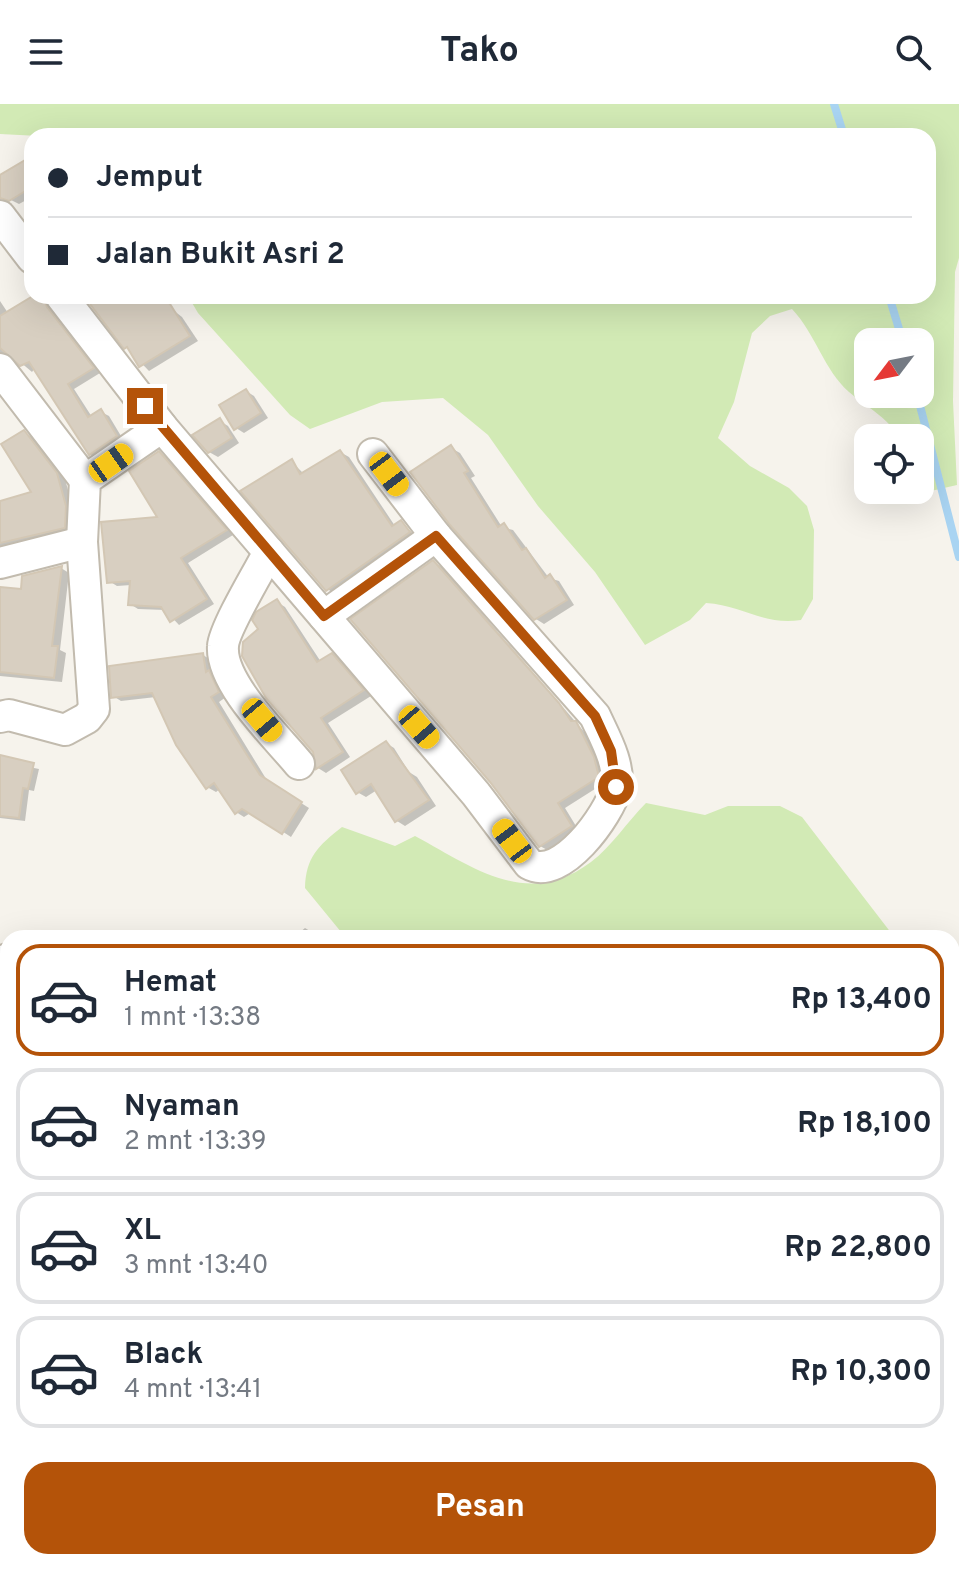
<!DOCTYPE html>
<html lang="id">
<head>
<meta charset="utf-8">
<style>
	:root { --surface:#fff; --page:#f2f2f3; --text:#1f2937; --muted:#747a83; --line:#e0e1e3; --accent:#b45309 }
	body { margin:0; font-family:Overpass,sans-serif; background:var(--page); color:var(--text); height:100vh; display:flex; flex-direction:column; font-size:30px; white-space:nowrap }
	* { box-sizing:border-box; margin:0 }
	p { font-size:26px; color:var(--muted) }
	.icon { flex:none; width:44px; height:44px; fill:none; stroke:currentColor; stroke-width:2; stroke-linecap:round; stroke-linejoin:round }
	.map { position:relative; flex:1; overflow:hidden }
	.side { position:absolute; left:0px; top:826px; width:960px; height:640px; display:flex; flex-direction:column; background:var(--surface); border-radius:24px 24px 0 0; box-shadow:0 8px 32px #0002 }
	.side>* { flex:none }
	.banner { position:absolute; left:24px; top:24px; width:912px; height:176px; border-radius:24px; box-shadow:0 8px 32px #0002; display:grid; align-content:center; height:176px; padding:0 24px; background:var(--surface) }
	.needle { width:52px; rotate:238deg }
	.controls { position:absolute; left:854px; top:224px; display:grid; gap:16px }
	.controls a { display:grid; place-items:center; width:80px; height:80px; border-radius:16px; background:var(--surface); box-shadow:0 8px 32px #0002; font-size:40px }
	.end { position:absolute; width:36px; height:36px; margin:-18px; border:10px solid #b45309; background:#fff; box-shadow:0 0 0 4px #fff }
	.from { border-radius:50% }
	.car { position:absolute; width:24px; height:48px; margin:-24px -12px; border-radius:10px; box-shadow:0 0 6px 2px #0007; background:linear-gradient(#f5c518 24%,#345 0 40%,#f5c518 0 76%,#345 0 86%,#f5c518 0) }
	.banner b { display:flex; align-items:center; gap:28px; height:76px; font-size:30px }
	.banner b+b { border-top:2px solid var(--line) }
	.banner i { width:20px; height:20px; background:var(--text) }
	ul { padding:14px 0 0; list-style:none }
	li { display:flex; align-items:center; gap:24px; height:112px; margin:0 16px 12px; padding:0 8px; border:4px solid var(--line); border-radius:24px }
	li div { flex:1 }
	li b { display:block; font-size:30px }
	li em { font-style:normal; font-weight:700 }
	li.active { border-color:var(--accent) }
	li>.icon { width:72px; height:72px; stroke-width:1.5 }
	.primary-button { display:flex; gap:16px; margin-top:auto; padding:16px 24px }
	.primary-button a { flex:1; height:92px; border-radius:24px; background:var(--accent); color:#fff; font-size:32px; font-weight:700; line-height:92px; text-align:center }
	header { display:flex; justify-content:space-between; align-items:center; height:104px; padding:0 24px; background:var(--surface); font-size:36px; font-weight:700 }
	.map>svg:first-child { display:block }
	.green { fill:#d2eab5; fill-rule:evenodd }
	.shadow { fill:#0003 }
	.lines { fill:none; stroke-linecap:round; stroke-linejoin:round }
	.stream { stroke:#a9d4f2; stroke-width:8 }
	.building { fill:#d8cfc1; stroke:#d3c7b4; stroke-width:2 }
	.minor-casing { stroke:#c2bbae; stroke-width:34 }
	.minor { stroke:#fff; stroke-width:30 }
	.route { stroke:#b45309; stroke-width:10 }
</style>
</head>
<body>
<header><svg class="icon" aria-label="menu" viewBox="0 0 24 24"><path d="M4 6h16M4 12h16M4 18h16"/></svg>Tako<svg class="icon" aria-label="search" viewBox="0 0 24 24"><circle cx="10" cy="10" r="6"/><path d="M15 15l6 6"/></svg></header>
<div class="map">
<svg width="959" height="1466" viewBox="0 0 959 1466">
	<rect width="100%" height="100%" fill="#f6f3ec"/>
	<g class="green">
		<path d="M 0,0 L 959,0 L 959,154 L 955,168 L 953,297 L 957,381 L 922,389 L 920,334 L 899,334 C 889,314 865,302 849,288 C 824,266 815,229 792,205 L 770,212 L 752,229 L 734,298 L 718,334 L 750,362 L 789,384 L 807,402 L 814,426 L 813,495 L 801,516 C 764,522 742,501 706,499 L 690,516 L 645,541 L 595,468 L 538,402 L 488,331 L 443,294 L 382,298 L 310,325 L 290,311 L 198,209 L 188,192 L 928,192 L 928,32 L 39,32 L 0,30 ZM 920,238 L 920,290 L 868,290 L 868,238 Z"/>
		<path d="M 646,699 L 705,711 L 728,702 L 780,702 L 802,713 L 895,834 L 346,834 L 305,784 C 306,753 318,742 342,723 L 395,742 L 415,732 C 473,763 527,806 591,758 C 611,743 628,717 646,699 Z"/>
		<polygon points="952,1017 959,1030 959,1424 952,1419"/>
		<polygon points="422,1458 662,1458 668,1466 427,1466"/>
	</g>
	<g class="shadow">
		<polygon points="32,61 32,93 19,100 11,96 0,74"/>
		<polygon points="37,192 52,192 54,209 100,269 74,285 92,313 101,308 109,312 124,337 98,355 90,350 35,264 32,268 13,252 0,254 0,197 8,209"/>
		<polygon points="94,192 155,192 182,213 198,237 149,267 126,243"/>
		<polygon points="246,287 254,292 268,314 244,329 236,324"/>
		<polygon points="220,317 228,322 239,339 218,353 209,348"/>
		<polygon points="24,328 32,333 65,375 74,408 73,428 0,445 0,397 34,389"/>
		<polygon points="451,344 460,349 475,372 471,374 502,423 513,426 549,474 559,477 574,501 544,520 536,515"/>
		<polygon points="340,348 349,353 395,422 401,419 417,433 336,490 327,485 292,358 304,370"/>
		<polygon points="159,349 167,354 233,431 188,459 214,500 179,521 165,506 138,505 130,500 131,481 117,482 109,477 161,415"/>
		<polygon points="433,458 442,463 592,637 606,678 565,704 579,727 549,747 540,742"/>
		<polygon points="61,464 69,469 60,546 66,549 62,578 0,572 0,485 22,487"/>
		<polygon points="277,498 285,503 321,558 332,552 340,556 371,592 328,619 350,653 326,669 318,664 315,647 261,525"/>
		<polygon points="203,551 211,556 214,571 226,593 219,598 268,678 309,704 291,733 252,708 244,713 236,708 220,685 216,688 207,683 156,593 121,597 113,592"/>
		<polygon points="386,639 394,644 409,668 417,673 436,702 405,722 397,717 377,686 366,693 357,688"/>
		<polygon points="0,657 39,665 34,687 29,686 25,717 0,714"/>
		<polygon points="305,824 313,829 317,834 293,834"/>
		<polygon points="0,929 8,943 7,990 0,986"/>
		<polygon points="710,1458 754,1458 760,1462 763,1458 773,1458 783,1466 714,1466 707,1461"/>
		<polygon points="844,1458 931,1458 938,1466 852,1466"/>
	</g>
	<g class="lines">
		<g class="stream">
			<polyline points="834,0 844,32"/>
			<polyline points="889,192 903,238"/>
			<polyline points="917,290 959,453"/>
		</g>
	</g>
	<g class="building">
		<polygon points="32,52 32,83 9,97 0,94 0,71"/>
		<polygon points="33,192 43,192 47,203 94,264 68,280 88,313 101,305 117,332 89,351 29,258 20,262 0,244 0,212"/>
		<polygon points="84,192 165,192 190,232 139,263 127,243 124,245"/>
		<polygon points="246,285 261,309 234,326 219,301"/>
		<polygon points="220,314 232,334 208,349 192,331"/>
		<polygon points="24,326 57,369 66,402 65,424 0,439 0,397 31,388 1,340"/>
		<polygon points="451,341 468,367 464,369 498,423 504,419 522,446 526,444 545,474 550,470 567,496 534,516 450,421 410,368"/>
		<polygon points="340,346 392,422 401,416 410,428 326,487 240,387 292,355 300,370"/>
		<polygon points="159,347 227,426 181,454 207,495 170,518 161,503 128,501 130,477 107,479 101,418 157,413 129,367"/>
		<polygon points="433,456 559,599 571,617 576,617 594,653 599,673 558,699 572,722 539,743 490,678 350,515"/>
		<polygon points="62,462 52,542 58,542 54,574 0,568 0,483 21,485 22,472"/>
		<polygon points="277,495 317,558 332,549 364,586 321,614 343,648 316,665 313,648 266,594 242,552 243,538 258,525 252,516 256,508"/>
		<polygon points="203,549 206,568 209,566 219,588 211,593 247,651 260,671 302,698 282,730 242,705 235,710 214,679 206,685 176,641 152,589 111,594 109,562"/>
		<polygon points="386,637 429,696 395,718 371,680 356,690 341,666"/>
		<polygon points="0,651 34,659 28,685 23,684 19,714 0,712"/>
	</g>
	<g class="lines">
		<g class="minor-casing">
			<g id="minor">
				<polyline points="0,112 32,154"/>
				<path d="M 61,192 L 162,323 L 476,690 L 529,760 C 561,778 609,711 616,684 C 621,661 604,632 595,612 L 436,432 L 373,350"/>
				<polyline points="0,265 85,376"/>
				<path d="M 269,448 C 259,467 224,525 223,542 C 220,579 277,633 299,660"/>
				<polyline points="0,459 82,438"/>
				<polyline points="324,512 436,432"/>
				<polyline points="0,613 9,611 65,626 87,614 94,605 82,438 85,376 162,323"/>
				<polyline points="0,858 8,855"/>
				<polyline points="0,1035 8,1050"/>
				<polyline points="0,1198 8,1194"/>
				<polyline points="808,1458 815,1466"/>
			</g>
		</g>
		<use href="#minor" class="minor"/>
	</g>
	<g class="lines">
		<polyline class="route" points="145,302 324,512 436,432 595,612 611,647 616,683"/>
	</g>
</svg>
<div class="controls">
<a><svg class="needle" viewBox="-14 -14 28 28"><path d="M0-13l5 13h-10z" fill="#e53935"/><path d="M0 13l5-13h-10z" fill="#747a83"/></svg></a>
<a><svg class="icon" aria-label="locate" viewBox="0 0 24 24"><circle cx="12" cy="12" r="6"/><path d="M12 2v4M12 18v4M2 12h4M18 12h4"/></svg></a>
</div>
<i class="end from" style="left:616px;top:683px"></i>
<i class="end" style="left:145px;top:302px"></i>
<i class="car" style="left:111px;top:359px;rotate:55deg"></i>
<i class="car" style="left:389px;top:370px;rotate:143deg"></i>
<i class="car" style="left:262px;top:616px;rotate:140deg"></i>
<i class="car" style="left:419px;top:623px;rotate:139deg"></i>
<i class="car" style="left:512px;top:737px;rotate:323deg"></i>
<div class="banner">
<b><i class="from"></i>Jemput</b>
<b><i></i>Jalan Bukit Asri 2</b>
</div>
<section class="side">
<ul>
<li class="active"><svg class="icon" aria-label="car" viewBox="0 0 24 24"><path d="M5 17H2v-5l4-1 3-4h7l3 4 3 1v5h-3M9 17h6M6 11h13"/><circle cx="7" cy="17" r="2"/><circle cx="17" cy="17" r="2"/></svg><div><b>Hemat</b><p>1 mnt · 13:38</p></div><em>Rp 13,400</em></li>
<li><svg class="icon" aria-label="car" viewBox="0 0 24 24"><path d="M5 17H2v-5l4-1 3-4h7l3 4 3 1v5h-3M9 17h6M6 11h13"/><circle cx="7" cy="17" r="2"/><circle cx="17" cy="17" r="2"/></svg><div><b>Nyaman</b><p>2 mnt · 13:39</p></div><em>Rp 18,100</em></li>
<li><svg class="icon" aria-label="car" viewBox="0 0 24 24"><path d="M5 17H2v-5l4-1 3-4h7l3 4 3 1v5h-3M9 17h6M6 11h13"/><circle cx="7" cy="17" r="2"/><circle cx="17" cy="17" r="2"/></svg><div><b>XL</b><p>3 mnt · 13:40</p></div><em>Rp 22,800</em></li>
<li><svg class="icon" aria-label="car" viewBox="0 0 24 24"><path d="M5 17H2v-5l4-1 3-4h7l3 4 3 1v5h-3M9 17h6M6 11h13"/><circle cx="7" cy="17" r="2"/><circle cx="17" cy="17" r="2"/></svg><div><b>Black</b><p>4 mnt · 13:41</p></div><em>Rp 10,300</em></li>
</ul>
<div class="primary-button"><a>Pesan</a></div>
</section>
</div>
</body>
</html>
